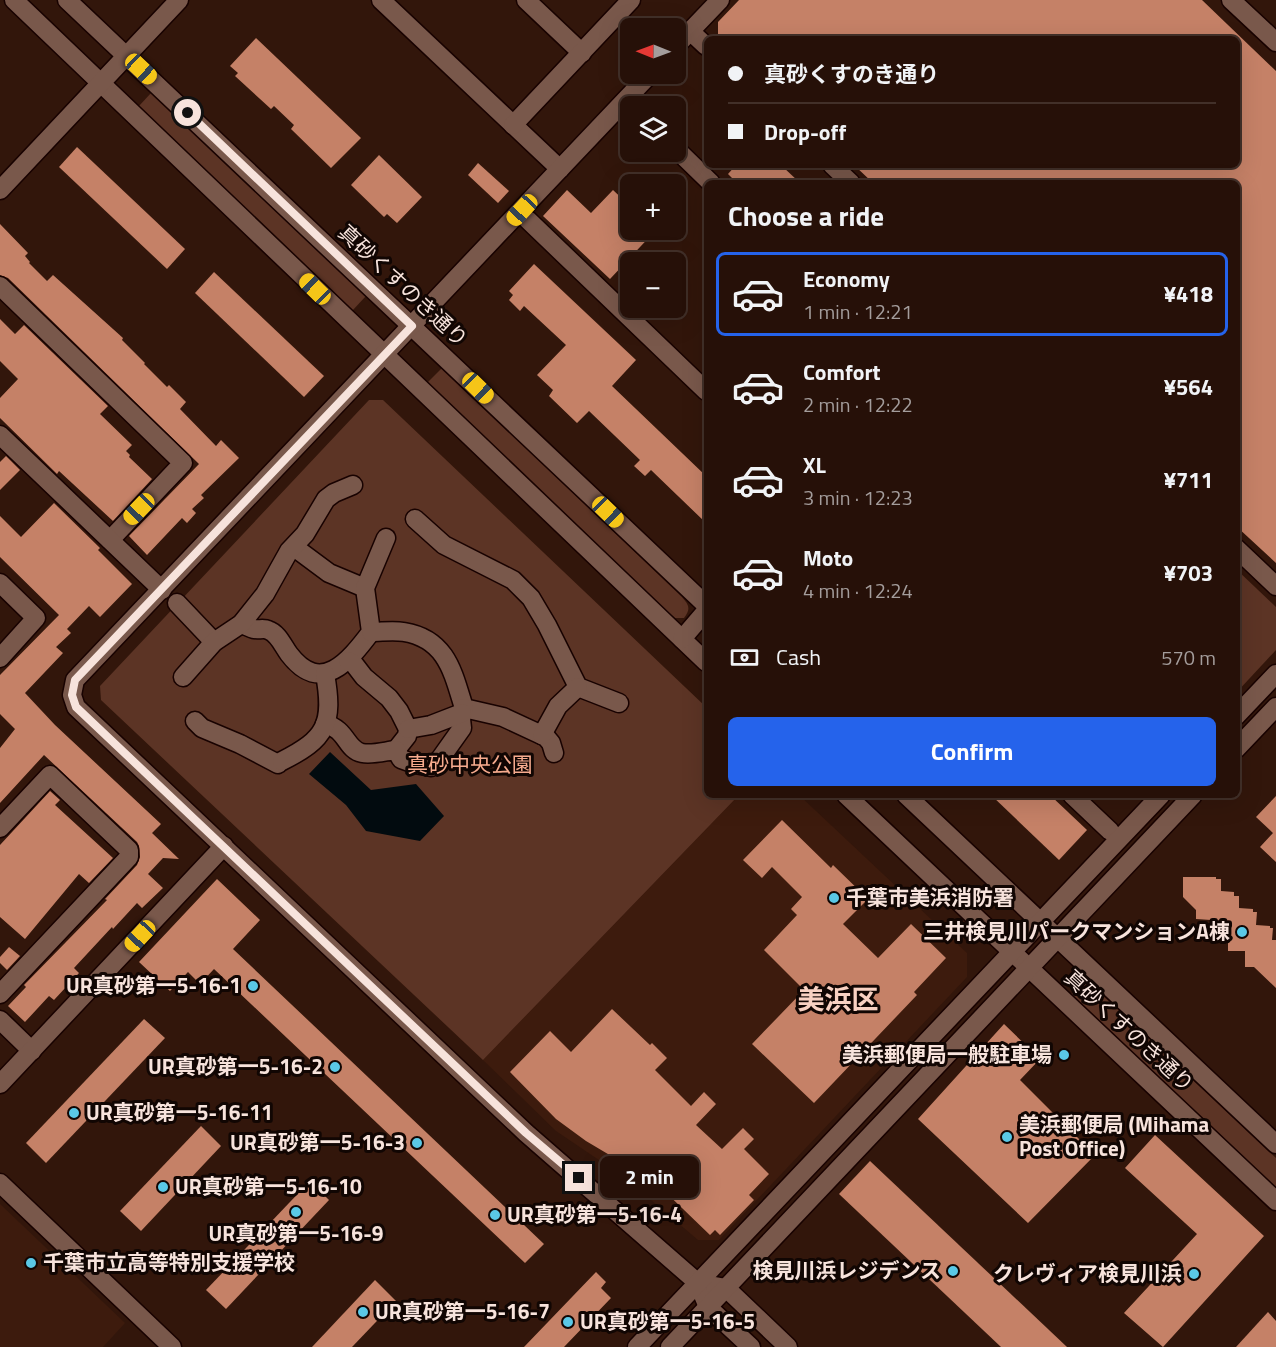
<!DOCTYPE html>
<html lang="en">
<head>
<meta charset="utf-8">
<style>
	:root { --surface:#261008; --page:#2e1912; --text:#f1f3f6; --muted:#a49d9c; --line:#423029; --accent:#2563eb }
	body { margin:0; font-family:"Titillium Web","Noto Sans JP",sans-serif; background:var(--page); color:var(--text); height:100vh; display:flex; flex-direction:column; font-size:22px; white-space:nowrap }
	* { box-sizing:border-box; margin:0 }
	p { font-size:20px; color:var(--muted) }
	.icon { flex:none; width:33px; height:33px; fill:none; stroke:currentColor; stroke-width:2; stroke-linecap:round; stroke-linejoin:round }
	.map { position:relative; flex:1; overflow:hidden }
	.details { position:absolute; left:704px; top:180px; width:536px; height:618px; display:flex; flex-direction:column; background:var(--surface); border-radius:9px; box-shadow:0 6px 24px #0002,0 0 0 2px var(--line) }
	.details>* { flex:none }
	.top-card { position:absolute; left:704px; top:36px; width:536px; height:132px; border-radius:9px; box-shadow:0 6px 24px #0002,0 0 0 2px var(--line); display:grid; align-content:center; height:132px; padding:0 24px; background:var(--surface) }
	.needle { width:39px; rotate:271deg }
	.buttons { position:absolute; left:620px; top:18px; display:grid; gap:12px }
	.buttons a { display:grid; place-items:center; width:66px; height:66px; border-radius:9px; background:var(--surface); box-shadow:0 6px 24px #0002,0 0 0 2px var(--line); font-size:30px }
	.end { position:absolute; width:27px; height:27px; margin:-14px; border:8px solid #f7e3dc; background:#111; box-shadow:0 0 0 3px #111 }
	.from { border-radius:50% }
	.bubble { position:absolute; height:42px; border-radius:9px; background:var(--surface); box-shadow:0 6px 24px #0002,0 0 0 2px var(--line); font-size:20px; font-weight:700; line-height:42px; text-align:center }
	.car { position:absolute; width:18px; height:36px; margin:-18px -9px; border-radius:8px; box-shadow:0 0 4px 2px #0007; background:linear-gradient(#f5c518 24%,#345 0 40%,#f5c518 0 76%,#345 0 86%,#f5c518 0) }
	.top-card b { display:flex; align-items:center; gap:21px; height:57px; font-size:22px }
	.top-card b+b { border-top:2px solid var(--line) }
	.top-card i { width:15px; height:15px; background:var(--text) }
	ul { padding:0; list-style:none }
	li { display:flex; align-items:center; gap:18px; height:84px; margin:0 12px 9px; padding:0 12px; border:3px solid transparent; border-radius:9px }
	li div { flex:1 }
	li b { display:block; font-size:22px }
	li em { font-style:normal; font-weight:700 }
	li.active { border-color:var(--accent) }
	li>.icon { width:54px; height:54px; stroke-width:1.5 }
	h2 { padding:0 24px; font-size:27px; line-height:72px }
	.pay { display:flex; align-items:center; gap:15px; height:66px; padding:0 24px; font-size:22px }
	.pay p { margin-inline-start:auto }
	.button { display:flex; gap:12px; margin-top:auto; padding:12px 24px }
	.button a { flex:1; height:69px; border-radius:9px; background:var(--accent); color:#fff; font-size:24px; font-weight:700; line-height:69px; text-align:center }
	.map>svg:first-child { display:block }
	.built { fill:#3d1b0d }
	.green { fill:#5c3425 }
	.water { fill:#020b0f }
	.building { fill:#c58167 }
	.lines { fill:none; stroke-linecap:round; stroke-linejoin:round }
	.minor-casing { stroke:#180200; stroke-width:21 }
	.minor { stroke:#79584b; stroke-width:18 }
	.route { stroke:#f7e3dc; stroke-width:8 }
	.poi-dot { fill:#5ac8e6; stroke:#110603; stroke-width:2 }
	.labels { text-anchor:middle; stroke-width:6; stroke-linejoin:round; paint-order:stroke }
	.street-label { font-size:21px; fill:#f7e3dc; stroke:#110603 }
	.park-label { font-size:21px; fill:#f6ab8e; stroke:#110603 }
	.poi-label { font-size:21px; font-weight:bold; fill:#f7e3dc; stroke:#110603; text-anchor:start }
	.district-label { font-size:27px; font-weight:bold; fill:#f8d1c2; stroke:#110603 }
</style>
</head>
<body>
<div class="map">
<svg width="1276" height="1347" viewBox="0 0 1276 1347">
	<rect width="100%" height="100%" fill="#32160b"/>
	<g class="built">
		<polygon points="739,795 799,795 967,953 967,977 719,1240 698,1240 624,1177 556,1131 483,1060"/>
		<polygon points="0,1204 125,1323 103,1347 0,1347"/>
	</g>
	<g class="green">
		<polygon points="152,92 366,296 352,311 138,107"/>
		<path d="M 442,368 L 682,597 C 689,605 691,609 684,618 L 675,618 L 668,612 L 427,383 Z"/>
		<polygon points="369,400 383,400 706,707 706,795 739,795 483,1060 101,700 100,686"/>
		<polygon points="1236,569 1276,607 1276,650 1236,693"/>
		<polygon points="1084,978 1276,1158 1276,1187 1071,994"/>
	</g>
	<polygon class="water" points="330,752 371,790 416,784 444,816 420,841 366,831 346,805 309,774"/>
	<g class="building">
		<polygon points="739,0 1202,0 1276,71 1276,563 1236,526 1236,183 873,183 854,165 1236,165 1236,39 718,39 718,22"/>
		<polygon points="256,38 361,138 331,168 291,129 294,125 274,106 271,109 235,76 238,73 230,66"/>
		<polygon points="77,147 185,249 167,269 59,167"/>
		<polygon points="379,155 422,197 397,223 387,214 384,217 351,185"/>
		<polygon points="478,163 509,191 498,203 468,175"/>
		<polygon points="736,165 781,165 800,183 737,183 728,174"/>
		<polygon points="567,190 591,213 613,190 630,206 630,230 656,230 610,279 543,216"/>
		<polygon points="0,224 28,253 25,256 30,262 29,263 47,281 53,275 123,338 122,340 145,363 144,364 167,387 169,385 186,402 180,409 216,446 221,440 239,458 201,495 204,498 192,509 196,513 187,523 182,518 147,555 129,536 199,464 8,278 0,275"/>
		<polygon points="534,264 636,360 612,386 706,476 706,523 651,470 645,476 634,466 640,460 589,411 577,423 549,396 553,390 537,375 566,345 524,306 520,311 509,300 513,295 509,291"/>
		<polygon points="214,272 324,376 304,397 195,293"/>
		<polygon points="0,319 15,334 24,325 108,406 100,414 132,445 126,451 130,455 129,457 152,479 113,521 59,471 57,474 0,418 0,398 18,379 0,361"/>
		<polygon points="6,456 20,470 0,490 0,462"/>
		<polygon points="54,503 100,548 98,550 132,584 100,617 89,606 67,629 71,633 56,647 63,653 25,693 55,725 161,824 152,833 179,859 163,858 148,874 163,888 142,908 137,903 113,929 112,927 74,968 79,973 54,1000 49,996 25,1022 8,1006 26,987 24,985 107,900 105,899 137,865 140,857 139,846 137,842 44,755 0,803 0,748 15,729 0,714 0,675 59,615 0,557 0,516 21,537"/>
		<polygon points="50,791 60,800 55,805 113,858 89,883 79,874 25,939 0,917 0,845"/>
		<polygon points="991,795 1050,795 1087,830 1059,860"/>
		<polygon points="1276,796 1276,862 1260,847 1273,833 1256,817"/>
		<polygon points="782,820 831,868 833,865 868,899 843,924 878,958 911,924 946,958 914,992 917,995 814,1103 752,1044 804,990 764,950 797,915 791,909 802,897 772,867 762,878 743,860"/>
		<polygon points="1183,877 1216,877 1216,879 1221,879 1221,891 1234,892 1234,896 1239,896 1239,908 1253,909 1253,912 1257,912 1256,925 1270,926 1270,928 1273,928 1272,940 1276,940 1276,988 1254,967 1245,967 1245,951 1228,951 1228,934 1210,934 1211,920 1196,919 1196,910 1183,897"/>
		<polygon points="217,879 260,920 233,949 544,1244 525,1263 214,969 200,984 188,972 170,991 139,962"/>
		<polygon points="9,947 20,956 7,970 0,963 0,957"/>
		<polygon points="612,1009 650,1045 652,1043 667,1058 655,1070 691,1106 704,1092 716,1104 696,1125 722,1149 743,1128 754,1139 744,1149 769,1174 749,1195 754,1200 720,1235 715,1230 710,1235 655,1182 586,1141 556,1119 510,1072 550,1031 571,1052"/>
		<polygon points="144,1019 165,1038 46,1163 26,1143"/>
		<polygon points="1004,1024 1040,1059 1020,1080 1095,1155 1028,1223 918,1119"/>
		<polygon points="201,1126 221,1146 141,1231 120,1211"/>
		<polygon points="1155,1135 1264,1236 1163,1347 1124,1313 1197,1234 1125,1168"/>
		<polygon points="870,1161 1067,1347 1001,1347 839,1194"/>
		<polygon points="310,1181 329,1200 226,1309 206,1290"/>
		<polygon points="596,1272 606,1282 601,1288 611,1298 564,1347 524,1347"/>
		<polygon points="375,1280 396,1301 352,1347 312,1347"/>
		<polygon points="1268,1312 1276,1321 1276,1347 1236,1347"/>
	</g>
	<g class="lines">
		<g class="minor-casing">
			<g id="minor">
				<polyline points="14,0 706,662"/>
				<polyline points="67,0 706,605"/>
				<polyline points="381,0 560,169"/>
				<polyline points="526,0 582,53"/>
				<polyline points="1231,0 1276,42"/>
				<polyline points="690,31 706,46"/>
				<polyline points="675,47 720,0"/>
				<polyline points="650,74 75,680 72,695 76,707 526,1133 698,1283 708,1307 751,1347"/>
				<polyline points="513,125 631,0"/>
				<polyline points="675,148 711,183"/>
				<polyline points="832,165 851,183"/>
				<polyline points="0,190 179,0"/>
				<polyline points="528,220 706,391"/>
				<polyline points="0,286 183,463 110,540"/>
				<polyline points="0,435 162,590"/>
				<polyline points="415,519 444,545 513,580 531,598 547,625 578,687 619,703"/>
				<polyline points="294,547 329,573 365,588"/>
				<polyline points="1236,548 1276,586"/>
				<polyline points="0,583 36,618 0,658"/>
				<polyline points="177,603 214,642"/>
				<path d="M 241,624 C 245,625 250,628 254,629 C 258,630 264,628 268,630 C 278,633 283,646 289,654 C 321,696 349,661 371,632 L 365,588 L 386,538"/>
				<path d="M 371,632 C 382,632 393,630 404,632 C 447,639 453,673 464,708 L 503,717 L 546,737 L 551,743 L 554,753"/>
				<polyline points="682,639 706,611"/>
				<polyline points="348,661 354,664 364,677 389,698 399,711 408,729 407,736 396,750"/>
				<polyline points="183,677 214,642 241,624 265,594 289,551 305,534 326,499 334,493 353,485"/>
				<polyline points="1236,716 1276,674"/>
				<polyline points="195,721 202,728 240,744 278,764"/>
				<path d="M 325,724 C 347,729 346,750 362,753 C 373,755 386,751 396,750 L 401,759 L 415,764 L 431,767 L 440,759 L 462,728 L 461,719 L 464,708"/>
				<polyline points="408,729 431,725 462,713"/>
				<polyline points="542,735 558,706 578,687"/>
				<polyline points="1236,749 1276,707"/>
				<path d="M 282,761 C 326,739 334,724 325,674"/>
				<polyline points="846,795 1276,1201"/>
				<polyline points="906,795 1276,1144"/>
				<polyline points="1072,795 1110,831"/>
				<polyline points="0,828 50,775 129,850 129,857 0,994"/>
				<polyline points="0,1020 32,1051"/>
				<polyline points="0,1084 224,846"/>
				<polyline points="0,1183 172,1347"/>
				<polyline points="715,1286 726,1288 788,1347"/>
				<polyline points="637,1347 1161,795"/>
				<polyline points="670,1347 1193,795"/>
			</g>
		</g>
		<use href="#minor" class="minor"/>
	</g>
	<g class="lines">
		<polyline class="route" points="188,113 412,326 75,680 72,695 76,707 526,1133 579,1178"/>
	</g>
	<g class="poi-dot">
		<circle cx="834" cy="898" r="6"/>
		<circle cx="1242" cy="932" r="6"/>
		<circle cx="253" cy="986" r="6"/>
		<circle cx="1064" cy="1055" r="6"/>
		<circle cx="335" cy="1067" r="6"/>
		<circle cx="74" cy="1113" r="6"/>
		<circle cx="1007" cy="1137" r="6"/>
		<circle cx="417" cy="1143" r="6"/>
		<circle cx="163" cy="1187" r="6"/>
		<circle cx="296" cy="1212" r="6"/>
		<circle cx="495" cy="1215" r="6"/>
		<circle cx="31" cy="1263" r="6"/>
		<circle cx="953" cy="1271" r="6"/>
		<circle cx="1194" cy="1274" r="6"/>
		<circle cx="363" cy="1312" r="6"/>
		<circle cx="568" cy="1322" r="6"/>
	</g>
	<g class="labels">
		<g class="street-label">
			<text transform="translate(403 286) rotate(43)" y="7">真砂くすのき通り</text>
			<text transform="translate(1129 1031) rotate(43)" y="7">真砂くすのき通り</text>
		</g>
		<g class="park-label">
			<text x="470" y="772">真砂中央公園</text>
		</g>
		<g class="poi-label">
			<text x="846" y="905">千葉市美浜消防署</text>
			<text x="1230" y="939" text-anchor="end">三井検見川パークマンションA棟</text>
			<text x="241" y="993" text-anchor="end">UR真砂第一5-16-1</text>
			<text x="1052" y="1062" text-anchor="end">美浜郵便局一般駐車場</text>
			<text x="323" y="1074" text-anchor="end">UR真砂第一5-16-2</text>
			<text x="86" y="1120">UR真砂第一5-16-11</text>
			<text x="1019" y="1132">美浜郵便局 (Mihama<tspan x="1019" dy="24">Post Office)</tspan></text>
			<text x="405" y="1150" text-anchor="end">UR真砂第一5-16-3</text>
			<text x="175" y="1194">UR真砂第一5-16-10</text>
			<text x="507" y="1222">UR真砂第一5-16-4</text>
			<text x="296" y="1241" text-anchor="middle">UR真砂第一5-16-9</text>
			<text x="43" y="1270">千葉市立高等特別支援学校</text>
			<text x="941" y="1278" text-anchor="end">検見川浜レジデンス</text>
			<text x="1182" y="1281" text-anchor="end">クレヴィア検見川浜</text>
			<text x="375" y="1319">UR真砂第一5-16-7</text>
			<text x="580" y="1329">UR真砂第一5-16-5</text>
		</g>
		<g class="district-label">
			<text x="838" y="1009">美浜区</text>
		</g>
	</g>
</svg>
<div class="buttons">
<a><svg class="needle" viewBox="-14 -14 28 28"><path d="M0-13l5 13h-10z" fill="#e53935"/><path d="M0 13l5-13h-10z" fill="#a49d9c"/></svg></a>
<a><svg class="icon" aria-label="layers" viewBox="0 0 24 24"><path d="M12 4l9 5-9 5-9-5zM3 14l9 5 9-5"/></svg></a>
<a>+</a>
<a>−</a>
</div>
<i class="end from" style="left:188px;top:113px"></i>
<i class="end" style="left:579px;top:1178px"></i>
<div class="bubble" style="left:600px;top:1156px;width:99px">2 min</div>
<i class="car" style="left:141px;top:69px;rotate:133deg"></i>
<i class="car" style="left:522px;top:210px;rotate:223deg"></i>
<i class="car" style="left:315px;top:289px;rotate:314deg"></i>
<i class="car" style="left:478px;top:388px;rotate:134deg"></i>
<i class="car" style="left:139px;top:509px;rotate:224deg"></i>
<i class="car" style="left:608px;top:512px;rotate:134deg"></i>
<i class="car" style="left:140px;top:936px;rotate:223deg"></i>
<div class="top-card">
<b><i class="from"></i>真砂くすのき通り</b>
<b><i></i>Drop-off</b>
</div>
<section class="details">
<h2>Choose a ride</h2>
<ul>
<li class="active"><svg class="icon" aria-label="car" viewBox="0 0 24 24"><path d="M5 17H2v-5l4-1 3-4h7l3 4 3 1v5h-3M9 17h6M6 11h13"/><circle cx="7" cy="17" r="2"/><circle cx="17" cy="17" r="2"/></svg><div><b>Economy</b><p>1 min · 12:21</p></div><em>¥418</em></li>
<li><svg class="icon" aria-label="car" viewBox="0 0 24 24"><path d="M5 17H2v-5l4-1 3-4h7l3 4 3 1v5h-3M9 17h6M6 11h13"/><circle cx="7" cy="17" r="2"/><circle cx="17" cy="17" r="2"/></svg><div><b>Comfort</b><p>2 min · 12:22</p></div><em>¥564</em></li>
<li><svg class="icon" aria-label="car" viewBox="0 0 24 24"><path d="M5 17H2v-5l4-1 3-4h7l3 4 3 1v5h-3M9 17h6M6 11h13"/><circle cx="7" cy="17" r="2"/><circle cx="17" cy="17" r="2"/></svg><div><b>XL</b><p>3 min · 12:23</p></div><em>¥711</em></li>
<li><svg class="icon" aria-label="car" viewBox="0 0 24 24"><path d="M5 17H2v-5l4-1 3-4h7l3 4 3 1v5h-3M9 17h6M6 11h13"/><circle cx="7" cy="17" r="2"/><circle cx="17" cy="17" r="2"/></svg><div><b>Moto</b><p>4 min · 12:24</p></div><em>¥703</em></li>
</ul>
<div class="pay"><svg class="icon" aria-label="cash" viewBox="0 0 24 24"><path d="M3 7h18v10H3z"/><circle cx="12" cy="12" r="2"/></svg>Cash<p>570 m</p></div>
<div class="button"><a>Confirm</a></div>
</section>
</div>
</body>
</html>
